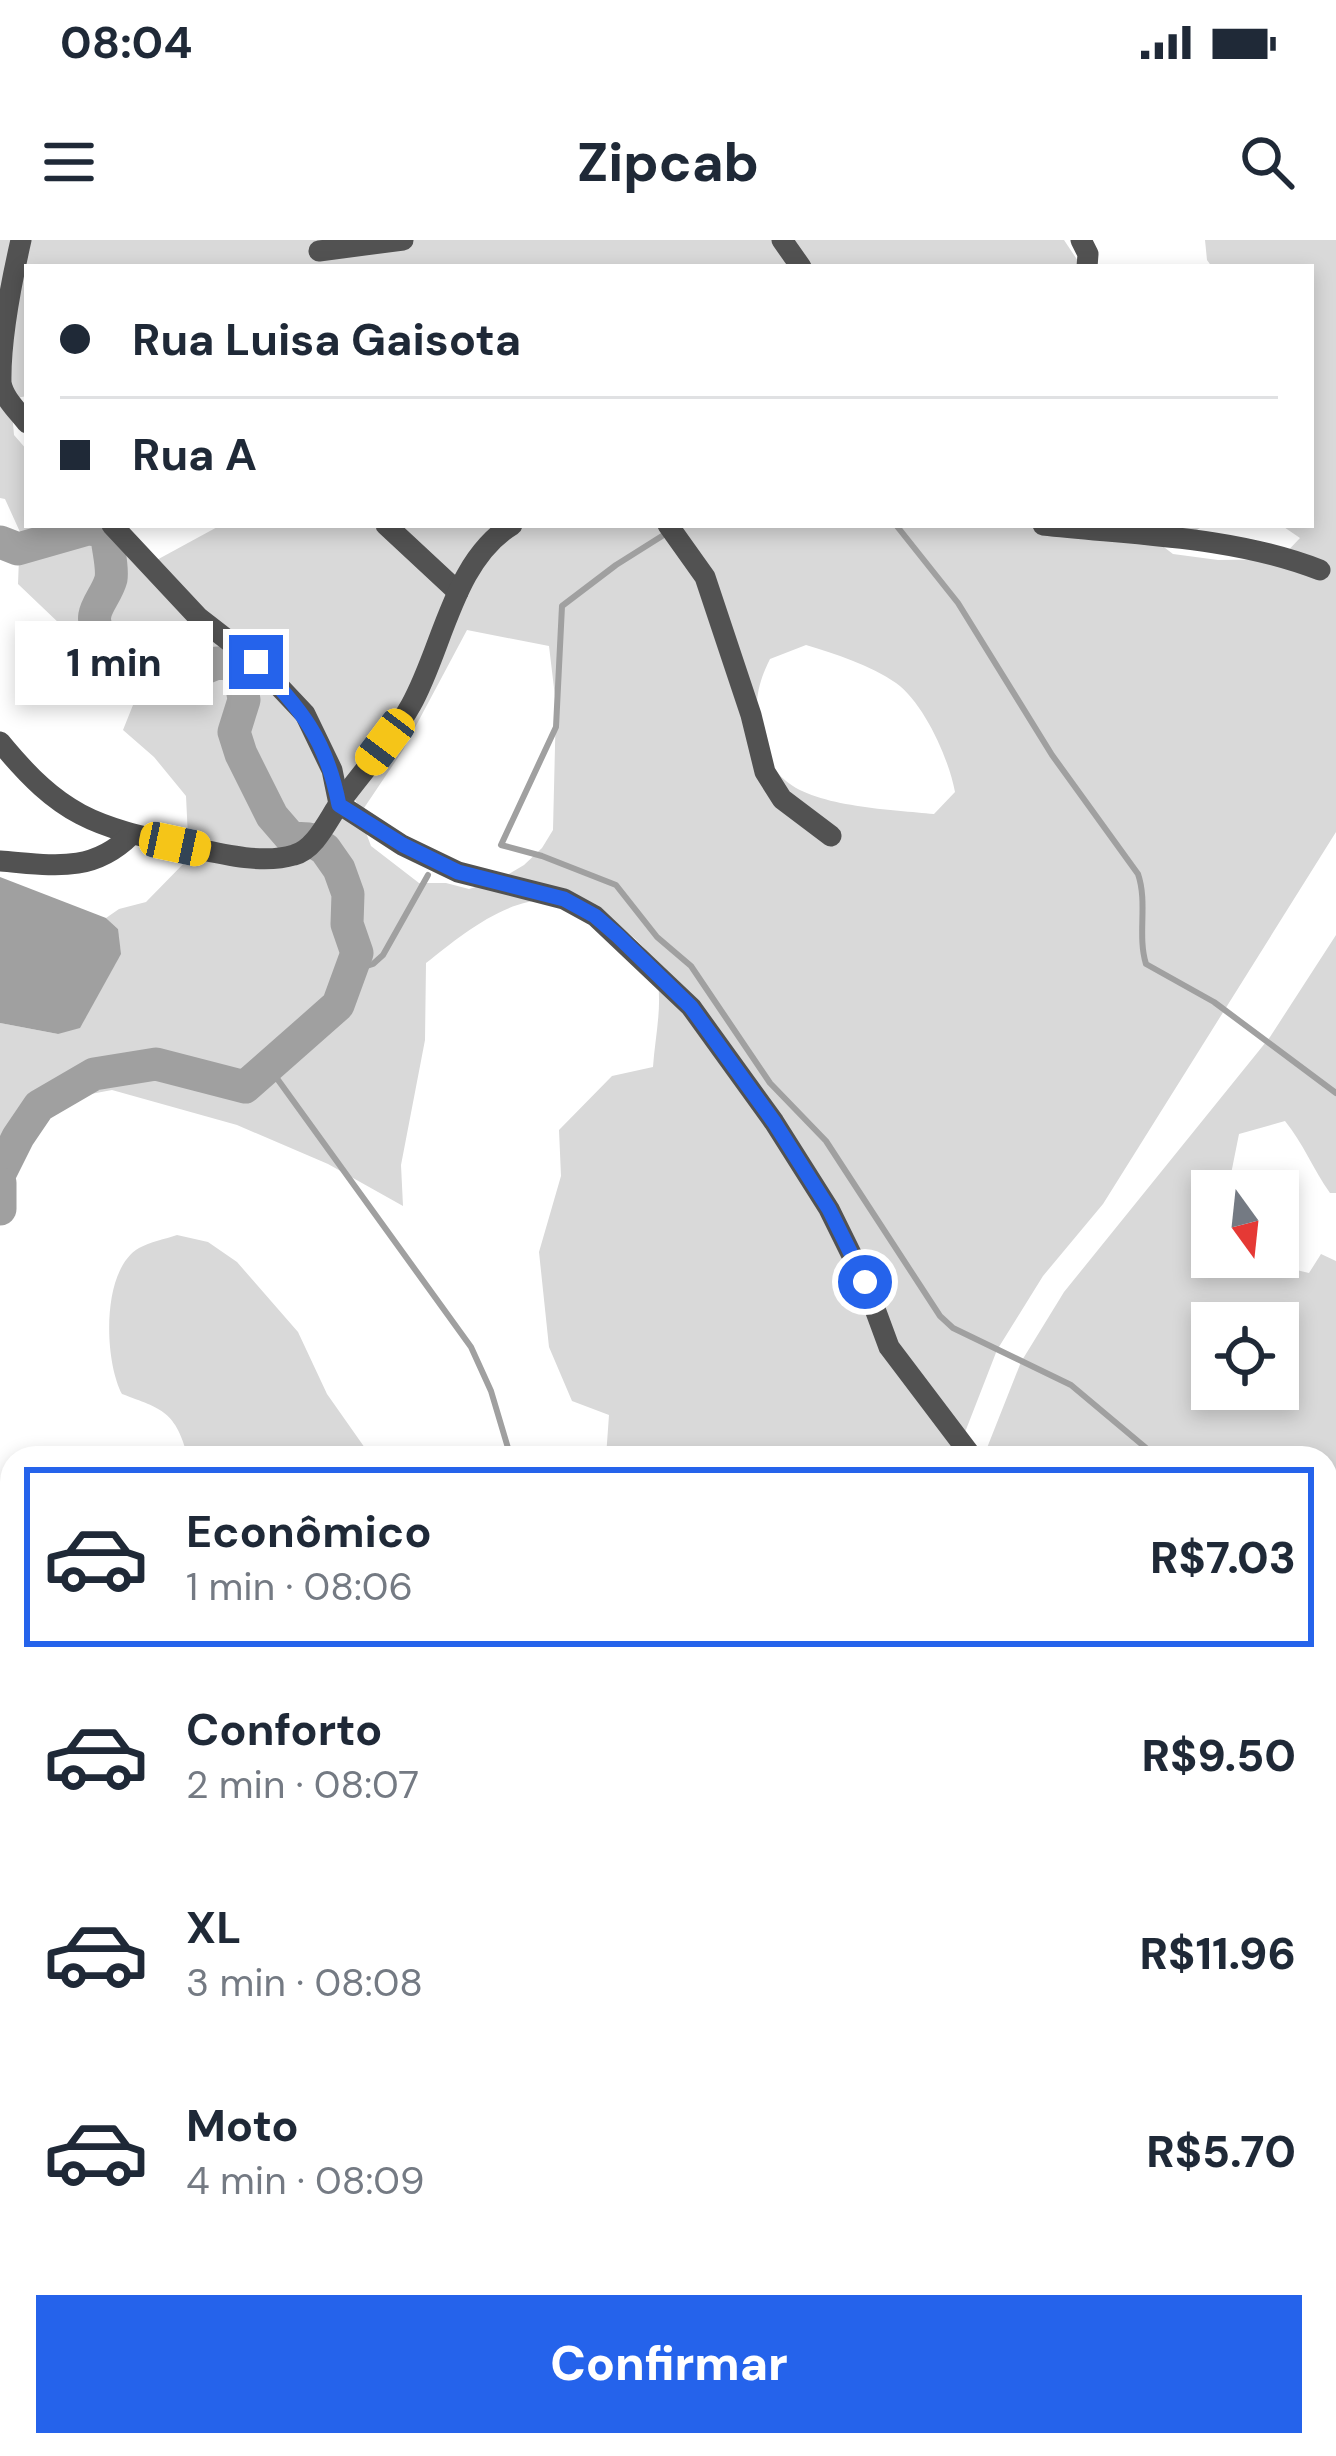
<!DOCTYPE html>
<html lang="pt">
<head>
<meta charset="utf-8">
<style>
	:root { --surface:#fff; --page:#f2f2f3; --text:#1f2937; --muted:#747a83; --line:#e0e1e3; --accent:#2563eb }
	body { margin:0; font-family:"DM Sans",sans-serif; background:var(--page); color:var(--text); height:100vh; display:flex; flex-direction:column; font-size:45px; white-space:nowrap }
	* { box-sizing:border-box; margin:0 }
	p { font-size:39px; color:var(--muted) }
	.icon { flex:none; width:66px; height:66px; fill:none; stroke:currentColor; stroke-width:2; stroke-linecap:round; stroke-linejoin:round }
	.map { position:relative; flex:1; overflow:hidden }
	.panel { position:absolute; left:0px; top:1206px; width:1338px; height:1011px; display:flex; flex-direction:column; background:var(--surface); border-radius:36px 36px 0 0; box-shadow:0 6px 18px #0003 }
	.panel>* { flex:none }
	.top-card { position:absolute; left:24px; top:24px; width:1290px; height:264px; border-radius:0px; box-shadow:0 6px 18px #0003; display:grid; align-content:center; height:264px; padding:0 36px; background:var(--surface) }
	.needle { width:78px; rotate:165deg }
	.tools { position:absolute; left:1191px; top:930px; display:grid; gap:24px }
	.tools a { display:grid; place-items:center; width:108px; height:108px; border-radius:0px; background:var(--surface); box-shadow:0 6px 18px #0003; font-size:60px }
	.end { position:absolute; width:54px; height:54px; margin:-27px; border:15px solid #2563eb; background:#fff; box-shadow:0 0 0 6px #fff }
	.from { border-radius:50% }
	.bubble { position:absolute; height:84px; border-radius:0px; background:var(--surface); box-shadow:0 6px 18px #0003; font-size:39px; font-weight:800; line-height:84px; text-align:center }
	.car { position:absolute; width:36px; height:72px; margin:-36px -18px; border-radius:15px; box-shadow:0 0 9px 3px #0007; background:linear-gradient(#f5c518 24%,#345 0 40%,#f5c518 0 76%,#345 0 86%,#f5c518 0) }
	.top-card b { display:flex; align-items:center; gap:42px; height:114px; font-size:45px }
	.top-card b+b { border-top:3px solid var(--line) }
	.top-card i { width:30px; height:30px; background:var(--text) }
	ul { padding:21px 0 0; list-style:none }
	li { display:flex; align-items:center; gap:36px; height:180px; margin:0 24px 18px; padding:0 12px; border:6px solid transparent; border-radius:0px }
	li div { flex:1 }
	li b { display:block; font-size:45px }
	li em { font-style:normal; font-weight:800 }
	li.selected { border-color:var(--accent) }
	li>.icon { width:108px; height:108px; stroke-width:1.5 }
	.action { display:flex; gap:24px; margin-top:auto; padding:24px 36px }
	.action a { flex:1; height:138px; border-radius:0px; background:var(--accent); color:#fff; font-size:48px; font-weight:800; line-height:138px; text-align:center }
	.status { display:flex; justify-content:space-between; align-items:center; height:84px; padding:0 60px; background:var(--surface); direction:ltr }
	.status svg { height:33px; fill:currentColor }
	header { display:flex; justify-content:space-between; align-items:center; height:156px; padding:0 36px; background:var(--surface); font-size:54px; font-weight:800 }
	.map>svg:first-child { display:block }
	.green { fill:#d9d9d9; fill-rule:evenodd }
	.water { fill:#a0a0a0 }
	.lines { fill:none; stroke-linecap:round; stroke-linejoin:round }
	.stream { stroke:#a0a0a0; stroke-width:6 }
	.river { stroke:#a0a0a0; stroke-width:33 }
	.minor { stroke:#525252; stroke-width:21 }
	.route { stroke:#2563eb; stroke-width:15 }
</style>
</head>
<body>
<div class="status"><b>08:04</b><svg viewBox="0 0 49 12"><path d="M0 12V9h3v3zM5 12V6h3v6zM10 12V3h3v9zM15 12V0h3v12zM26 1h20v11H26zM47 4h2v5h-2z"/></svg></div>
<header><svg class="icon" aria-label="menu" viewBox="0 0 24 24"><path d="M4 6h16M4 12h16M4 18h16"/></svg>Zipcab<svg class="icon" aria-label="search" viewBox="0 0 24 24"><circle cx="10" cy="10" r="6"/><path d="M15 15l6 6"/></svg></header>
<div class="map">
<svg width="1336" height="2216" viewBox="0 0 1336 2216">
	<rect width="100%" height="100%" fill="#fff"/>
	<g class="green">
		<path d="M 0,0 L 1064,0 L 1082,27 L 27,27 L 27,156 L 11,159 L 14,195 L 27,210 L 27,285 L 94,285 L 142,328 L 221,285 L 1205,285 L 1187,296 L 1148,295 L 1173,314 L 1218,320 L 1280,319 L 1300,298 L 1281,285 L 1311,285 L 1311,27 L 1212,27 L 1207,20 L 1205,0 L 1336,0 L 1336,592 L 1103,964 L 1043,1036 L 997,1110 L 955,1218 L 606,1217 L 609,1175 L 572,1161 L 549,1107 L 539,1012 L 561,936 L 559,890 L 612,836 L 653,827 C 655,795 665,757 654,726 C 645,701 623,688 601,678 C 590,673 578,666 567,663 C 516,648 463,694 426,723 L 425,800 L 401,925 L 403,966 L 328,924 L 237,885 L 112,850 L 38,864 L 0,953 L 0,783 L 58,794 L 118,689 L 106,678 L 119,669 L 146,662 L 189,618 L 186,556 L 154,517 L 123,490 L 149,425 L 125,397 L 84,407 L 18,344 L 20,292 L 5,259 L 0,258 ZM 467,390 L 549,406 L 556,465 L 553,590 L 542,608 L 524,625 L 499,640 L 469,649 L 446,643 L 419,643 L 371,606 L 352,555 L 362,571 L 403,510 ZM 806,405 C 836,414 870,425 896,443 C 924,463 949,519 955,552 L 934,574 C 894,570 816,567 786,541 C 770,528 764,510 760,492 C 753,464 758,443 770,419 Z"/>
		<path d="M 1336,695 L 1336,953 L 1330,953 C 1313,929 1303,903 1285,881 L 1239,894 L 1230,939 L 1240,951 L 1212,951 L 1212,1017 L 1277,1017 L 1284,1027 L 1309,1033 L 1321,1014 L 1336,1021 L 1336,2216 L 1217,2216 L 1214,2205 L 1326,2205 L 1326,1218 L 983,1218 L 1021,1122 L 1064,1052 L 1270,797 ZM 1212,1083 L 1278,1083 L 1278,1149 L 1212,1149 Z"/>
		<path d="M 177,995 L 208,1002 L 237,1022 L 298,1092 L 327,1154 L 372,1218 L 188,1218 C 176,1171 162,1169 122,1154 C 104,1120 101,1030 139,1008 C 150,1002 165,999 177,995 Z"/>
		<polygon points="0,1269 12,1282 12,1371 0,1357"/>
		<polygon points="0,1758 12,1768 12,2205 1186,2205 1190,2216 0,2216"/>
	</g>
	<polygon class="water" points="0,637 106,678 118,689 121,714 80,788 58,794 0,783"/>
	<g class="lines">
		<g class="stream">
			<path d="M 896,285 L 958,363 L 1052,515 L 1138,634 C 1148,663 1137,695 1146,724 L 1214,762 L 1336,853"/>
			<polyline points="670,291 616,325 562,366 556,487 501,605 542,616 616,645 657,697 691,726 770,843 826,901 940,1076 953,1088 1071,1145 1158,1218"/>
			<polyline points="351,731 373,724 383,715 428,635"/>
			<polyline points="268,826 471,1107 491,1151 511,1218"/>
			<polyline points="0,1569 12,1590"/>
			<polyline points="877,2205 885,2216"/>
		</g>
		<g class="river">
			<path d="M 0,302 L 18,309 L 88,289 L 99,290 L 107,297 C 108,309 113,327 111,339 C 105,361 84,373 101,396 L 139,404 L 149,420 L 150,442 L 156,448 L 217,423 L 231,424 L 240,435 L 244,460 L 234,492 L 241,514 L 272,576 L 291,598 L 309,599 L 325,609 L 339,629 L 348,654 L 347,684 L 357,713 L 338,765 L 245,847 L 156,824 L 94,834 L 39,866 L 18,897 L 0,933"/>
			<polyline points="0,943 0,969"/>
		</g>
		<g class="minor">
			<path d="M 21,0 C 11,44 0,98 1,143 C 4,159 18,171 27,183"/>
			<polyline points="782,0 801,27"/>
			<polyline points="1081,0 1088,14 1087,27"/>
			<polyline points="319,11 403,0"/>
			<polyline points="112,285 198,377 256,422 305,474 332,530 339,564"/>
			<polyline points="386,285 458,352"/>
			<polyline points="668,285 705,337 751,475 765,532 782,559 831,596"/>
			<path d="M 1043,285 C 1135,295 1233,296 1320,330"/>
			<path d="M 0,502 C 61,576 92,586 185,606 C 217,613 261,625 294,615 C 316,609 328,579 341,561 C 364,530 392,499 411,465 C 443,408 453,321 512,285"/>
			<polyline points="339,564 402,605 458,632 564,659 595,676 691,767 774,882 829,969 865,1042 889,1107 973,1218"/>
			<path d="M 0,621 C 52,625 92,634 131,595"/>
			<polyline points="1326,1736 1336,1747"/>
			<polyline points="1326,1952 1336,1936"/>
			<polyline points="1298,2205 1301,2216"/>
		</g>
	</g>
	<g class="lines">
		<path class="route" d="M 256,422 C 301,470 326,498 339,565 L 403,605 L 458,632 L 564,659 L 595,676 L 618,696 L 691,767 L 774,882 L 829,969 L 865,1042"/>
	</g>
</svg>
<div class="tools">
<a><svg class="needle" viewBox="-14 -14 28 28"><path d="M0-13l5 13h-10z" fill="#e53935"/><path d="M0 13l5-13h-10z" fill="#747a83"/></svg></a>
<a><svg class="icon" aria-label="locate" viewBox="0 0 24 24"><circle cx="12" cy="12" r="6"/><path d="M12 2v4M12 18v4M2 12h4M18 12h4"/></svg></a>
</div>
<i class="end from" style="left:865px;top:1042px"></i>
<i class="end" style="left:256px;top:422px"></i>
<div class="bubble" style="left:15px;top:381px;width:198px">1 min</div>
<i class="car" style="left:385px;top:502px;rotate:217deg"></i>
<i class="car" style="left:175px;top:604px;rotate:102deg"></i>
<div class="top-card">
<b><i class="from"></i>Rua Luisa Gaisota</b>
<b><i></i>Rua A</b>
</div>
<section class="panel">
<ul>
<li class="selected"><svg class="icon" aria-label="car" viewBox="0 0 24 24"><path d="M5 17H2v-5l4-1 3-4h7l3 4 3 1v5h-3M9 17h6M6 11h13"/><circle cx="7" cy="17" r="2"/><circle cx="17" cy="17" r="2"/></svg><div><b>Econômico</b><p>1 min · 08:06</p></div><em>R$7.03</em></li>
<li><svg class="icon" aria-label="car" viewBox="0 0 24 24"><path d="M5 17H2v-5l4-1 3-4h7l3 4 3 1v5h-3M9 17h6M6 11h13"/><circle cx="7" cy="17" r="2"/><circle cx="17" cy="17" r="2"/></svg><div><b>Conforto</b><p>2 min · 08:07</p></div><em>R$9.50</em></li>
<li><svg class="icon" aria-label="car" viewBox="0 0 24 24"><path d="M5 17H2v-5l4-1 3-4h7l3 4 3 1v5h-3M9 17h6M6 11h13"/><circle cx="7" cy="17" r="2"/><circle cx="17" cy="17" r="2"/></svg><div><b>XL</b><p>3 min · 08:08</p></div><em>R$11.96</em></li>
<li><svg class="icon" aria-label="car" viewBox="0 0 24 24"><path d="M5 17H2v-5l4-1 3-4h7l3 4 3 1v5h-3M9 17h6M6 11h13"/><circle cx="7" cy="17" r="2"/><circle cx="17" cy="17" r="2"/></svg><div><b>Moto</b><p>4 min · 08:09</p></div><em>R$5.70</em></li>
</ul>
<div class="action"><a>Confirmar</a></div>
</section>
</div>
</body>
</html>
